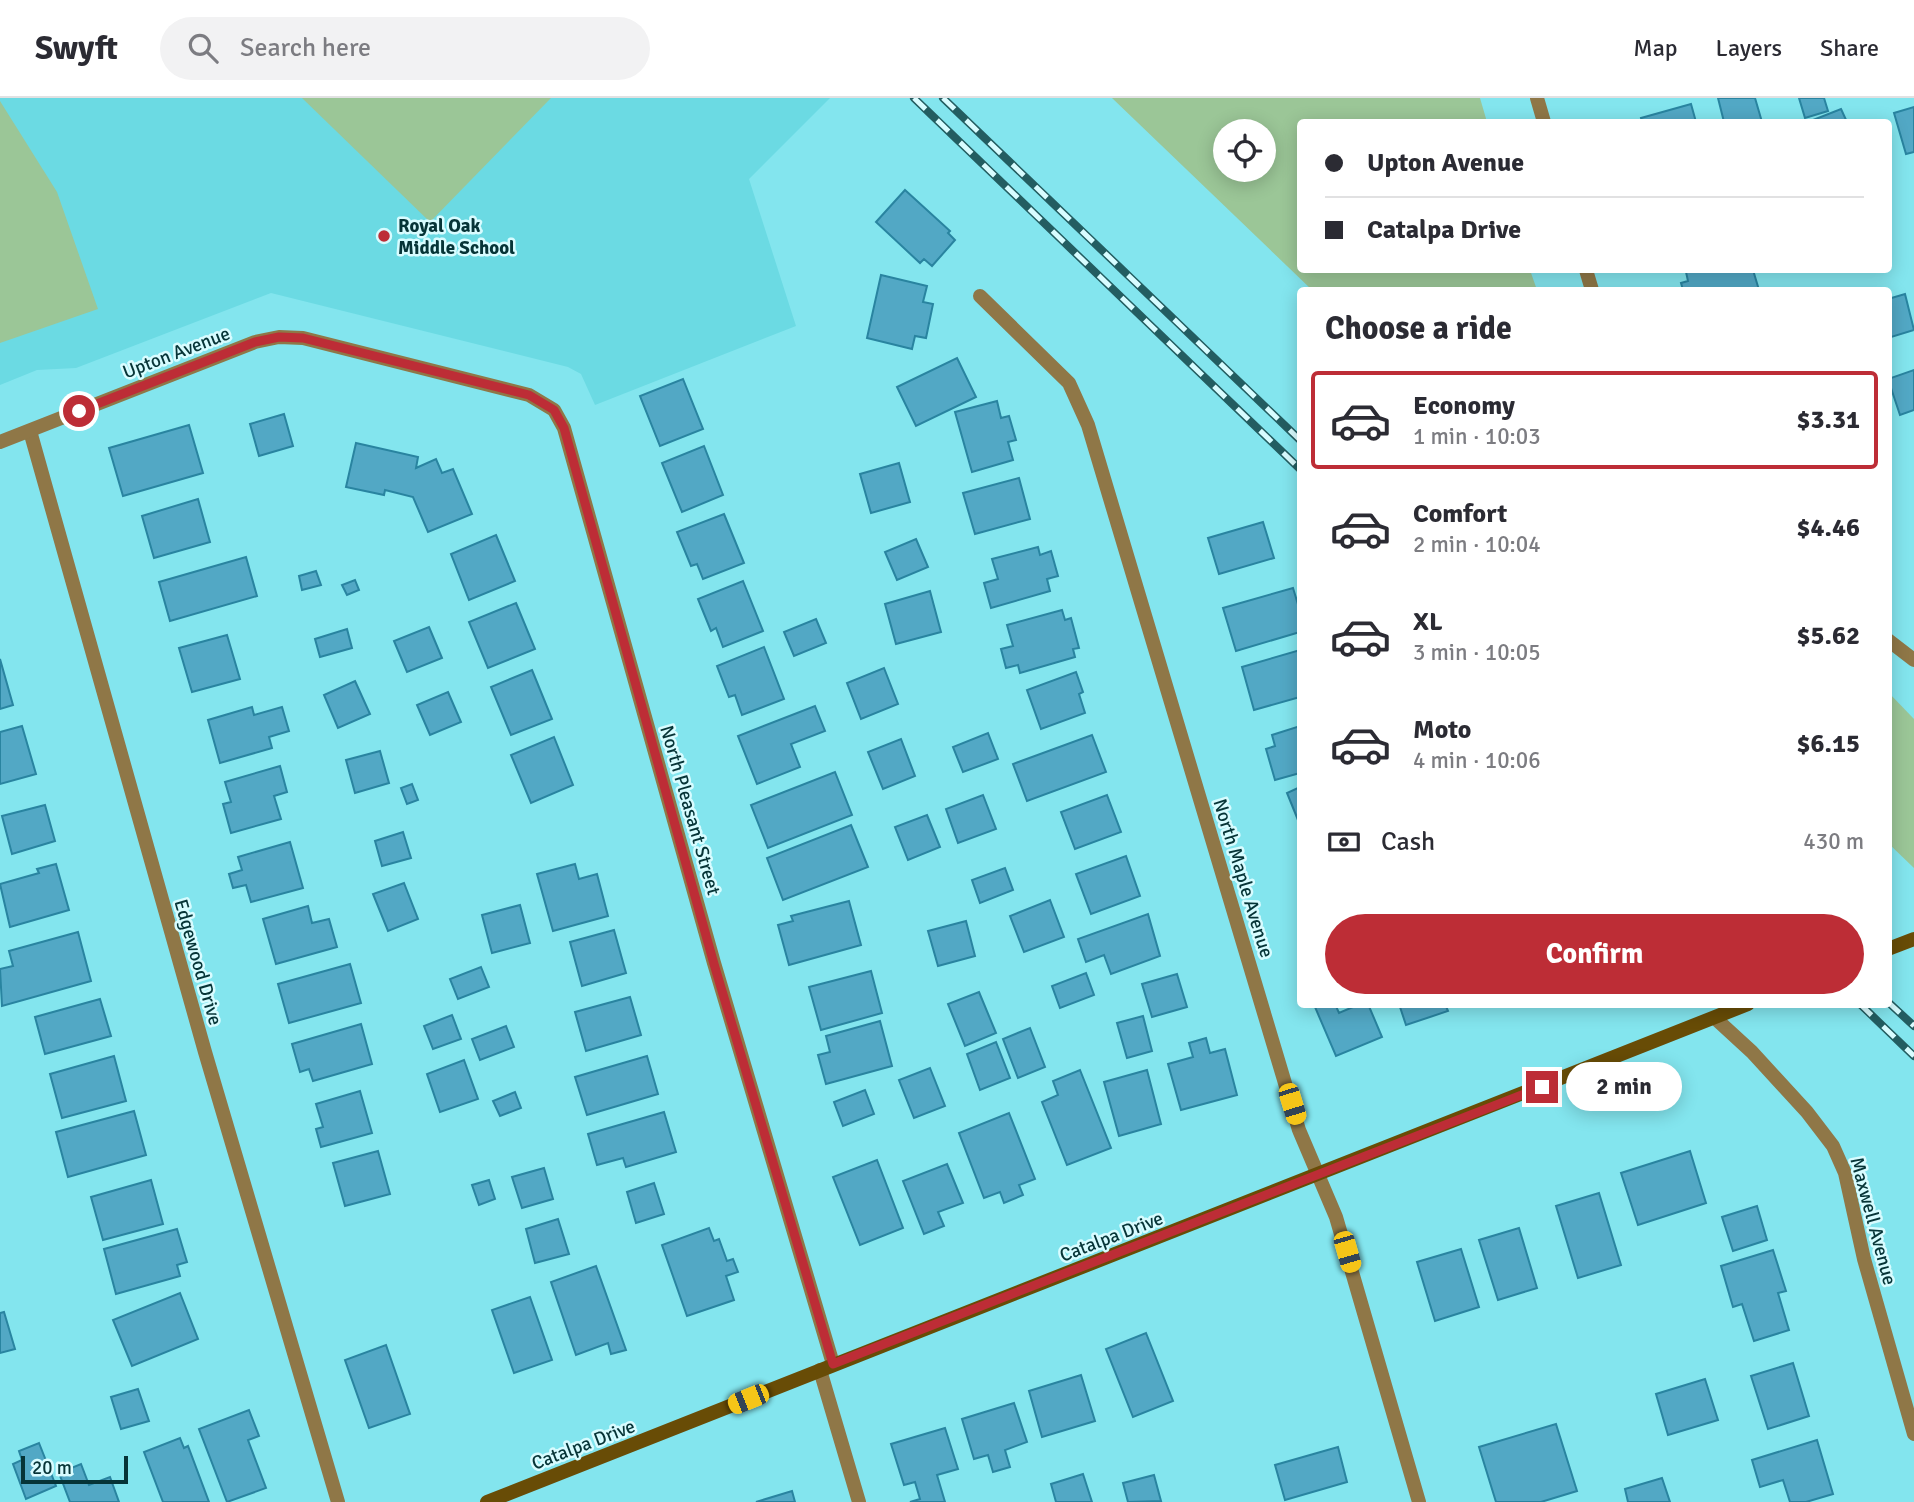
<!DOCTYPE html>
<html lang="en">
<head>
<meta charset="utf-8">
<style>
	:root { --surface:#fff; --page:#f2f2f3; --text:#2b2b33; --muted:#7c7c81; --line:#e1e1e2; --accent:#bd2d36 }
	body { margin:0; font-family:Signika,sans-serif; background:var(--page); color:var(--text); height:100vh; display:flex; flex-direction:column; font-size:26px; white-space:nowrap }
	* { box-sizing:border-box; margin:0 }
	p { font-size:23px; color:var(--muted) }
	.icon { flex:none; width:38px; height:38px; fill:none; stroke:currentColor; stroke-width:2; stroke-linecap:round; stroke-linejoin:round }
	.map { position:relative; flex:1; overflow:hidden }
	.details { position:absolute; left:1297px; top:189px; width:595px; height:721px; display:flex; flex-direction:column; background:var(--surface); border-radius:7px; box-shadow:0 4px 18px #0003 }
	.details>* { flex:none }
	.hud { position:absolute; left:1297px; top:21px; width:595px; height:154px; border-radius:7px; box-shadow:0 4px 18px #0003; display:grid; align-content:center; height:154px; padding:0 28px; background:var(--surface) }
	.controls { position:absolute; left:1213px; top:21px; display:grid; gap:14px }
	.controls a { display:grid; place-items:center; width:63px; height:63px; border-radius:50%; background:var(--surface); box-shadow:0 4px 18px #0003; font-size:35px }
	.scale { position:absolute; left:21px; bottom:18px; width:107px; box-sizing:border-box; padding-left:7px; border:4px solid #063437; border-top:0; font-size:19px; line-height:24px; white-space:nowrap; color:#063437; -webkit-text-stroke:5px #d8fcff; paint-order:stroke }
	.end { position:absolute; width:32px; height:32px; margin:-16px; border:9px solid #bd2d36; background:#fff; box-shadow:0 0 0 4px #fff }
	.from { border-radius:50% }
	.bubble { position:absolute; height:49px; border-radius:24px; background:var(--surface); box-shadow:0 4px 18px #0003; font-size:23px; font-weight:700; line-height:49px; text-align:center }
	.car { position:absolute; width:21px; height:42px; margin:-21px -10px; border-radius:9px; box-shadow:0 0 5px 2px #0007; background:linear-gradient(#f5c518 24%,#345 0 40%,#f5c518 0 76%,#345 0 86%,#f5c518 0) }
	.hud b { display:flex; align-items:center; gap:24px; height:66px; font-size:26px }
	.hud b+b { border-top:2px solid var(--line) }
	.hud i { width:18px; height:18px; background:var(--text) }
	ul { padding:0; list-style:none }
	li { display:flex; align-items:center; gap:21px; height:98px; margin:0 14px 10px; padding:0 14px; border:4px solid transparent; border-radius:7px }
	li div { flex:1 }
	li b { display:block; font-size:26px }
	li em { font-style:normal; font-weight:700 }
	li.current { border-color:var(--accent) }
	li>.icon { width:63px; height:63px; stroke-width:1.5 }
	h2 { padding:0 28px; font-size:32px; line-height:84px }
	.pay { display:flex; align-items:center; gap:18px; height:77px; padding:0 28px; font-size:26px }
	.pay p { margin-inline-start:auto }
	.primary-button { display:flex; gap:14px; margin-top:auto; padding:14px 28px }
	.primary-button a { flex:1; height:80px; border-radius:42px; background:var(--accent); color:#fff; font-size:28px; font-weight:700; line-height:80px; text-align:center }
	header { display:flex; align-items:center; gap:42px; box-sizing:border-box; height:98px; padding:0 35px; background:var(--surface); border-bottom:2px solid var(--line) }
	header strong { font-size:33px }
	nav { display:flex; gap:38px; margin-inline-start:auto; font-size:24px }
	.search { width:490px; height:63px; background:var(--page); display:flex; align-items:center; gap:18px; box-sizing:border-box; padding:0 24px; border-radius:38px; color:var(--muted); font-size:26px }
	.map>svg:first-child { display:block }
	.built { fill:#6bdae3 }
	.green { fill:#9bc697; fill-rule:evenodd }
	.building { fill:#52a8c5; stroke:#2984a0; stroke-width:2 }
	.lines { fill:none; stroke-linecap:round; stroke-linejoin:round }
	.street { stroke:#8f7747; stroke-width:14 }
	.secondary { stroke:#684c06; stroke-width:14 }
	.rail-casing { stroke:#235d61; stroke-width:8 }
	.rail { stroke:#d8fcff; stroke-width:5; stroke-dasharray:16; stroke-linecap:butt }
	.route { stroke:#bd2d36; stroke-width:9 }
	.poi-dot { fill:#bd2d36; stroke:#d8fcff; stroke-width:2.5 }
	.labels { text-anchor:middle; stroke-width:5; stroke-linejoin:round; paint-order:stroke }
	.poi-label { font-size:19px; font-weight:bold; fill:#063437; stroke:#d8fcff; text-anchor:start }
	.street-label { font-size:19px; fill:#063437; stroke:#d8fcff }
</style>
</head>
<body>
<header>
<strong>Swyft</strong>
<div class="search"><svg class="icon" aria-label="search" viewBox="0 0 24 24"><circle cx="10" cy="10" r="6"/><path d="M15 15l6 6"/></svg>Search here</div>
<nav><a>Map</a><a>Layers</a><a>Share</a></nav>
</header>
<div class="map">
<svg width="1914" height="1404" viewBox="0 0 1914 1404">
	<rect width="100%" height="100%" fill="#83e5ee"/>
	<polygon class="built" points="0,0 830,0 749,81 796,228 595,307 581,276 568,269 271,195 76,270 37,272 0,287"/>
	<g class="green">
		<polygon points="302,0 551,0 430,124"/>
		<path d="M 1112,0 L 1480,0 L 1487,24 L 1300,24 L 1300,172 L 1530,172 L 1537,192 L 1312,192 ZM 1264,33 L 1264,72 L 1225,72 L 1225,33 Z"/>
		<polygon points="0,3 57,94 98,211 0,245"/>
		<polygon points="1888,594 1914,621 1914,770 1888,745"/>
	</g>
	<g class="building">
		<polygon points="1718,0 1755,0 1762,24 1724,24"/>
		<polygon points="1799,0 1824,0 1828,13 1805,20"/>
		<polygon points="1691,6 1696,24 1642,24 1641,20"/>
		<polygon points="1914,9 1914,54 1906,56 1894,15"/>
		<polygon points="1841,11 1847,24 1808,24"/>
		<polygon points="905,92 950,133 948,135 955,142 932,168 924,161 920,165 876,124"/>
		<polygon points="1694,172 1753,172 1759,192 1683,192 1681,185 1688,183 1686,174"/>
		<polygon points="881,177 927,188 923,204 933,206 926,240 915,238 912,251 867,240"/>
		<polygon points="1905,196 1914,232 1888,240 1888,201"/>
		<polygon points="957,260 976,299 916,328 897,289"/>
		<polygon points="1914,272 1914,312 1900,317 1888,281"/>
		<polygon points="683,281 703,331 660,348 640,298"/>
		<polygon points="997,303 1001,320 1009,318 1016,342 1008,344 1013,362 972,374 955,314"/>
		<polygon points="284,316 293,348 259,358 250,326"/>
		<polygon points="189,327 203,375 123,398 109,350"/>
		<polygon points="356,345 418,359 416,370 436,361 442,375 453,371 472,416 428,434 413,399 385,392 384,397 346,389"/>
		<polygon points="704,348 723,397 682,414 662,365"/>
		<polygon points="899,365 910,404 871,415 860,376"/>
		<polygon points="1019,380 1030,421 975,436 963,395"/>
		<polygon points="198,401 210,444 154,460 142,418"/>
		<polygon points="724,416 744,465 703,481 697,466 691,468 677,434"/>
		<polygon points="1263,424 1274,460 1219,476 1208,440"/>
		<polygon points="496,437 515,483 469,502 451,456"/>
		<polygon points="916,441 928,469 897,482 885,454"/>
		<polygon points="1038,449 1040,457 1051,453 1058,478 1047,481 1050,493 991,510 984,485 998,481 992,461"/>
		<polygon points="246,459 257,498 170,523 159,484"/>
		<polygon points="316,473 321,487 302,492 299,478"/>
		<polygon points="355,482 359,492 347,497 342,487"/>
		<polygon points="743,483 763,533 723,549 716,530 711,533 698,501"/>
		<polygon points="1293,490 1300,513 1300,534 1236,553 1223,510"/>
		<polygon points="930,493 941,534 896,546 885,506"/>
		<polygon points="516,505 535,551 488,570 469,524"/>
		<polygon points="1062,512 1065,522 1071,520 1079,550 1073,551 1075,559 1020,575 1018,567 1006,570 1001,551 1013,548 1007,527"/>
		<polygon points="816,521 826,545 794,558 784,534"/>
		<polygon points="429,529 442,560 407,574 394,543"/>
		<polygon points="347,531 352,550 320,559 315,541"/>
		<polygon points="227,537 240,581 192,594 179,550"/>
		<polygon points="764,549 784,601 742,617 735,597 729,599 717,568"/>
		<polygon points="1300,552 1300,599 1254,612 1242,569"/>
		<polygon points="0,561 13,607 0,611"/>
		<polygon points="884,570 898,606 861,621 847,585"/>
		<polygon points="532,572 552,621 511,637 491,589"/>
		<polygon points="1076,574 1083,594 1079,596 1085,615 1041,631 1027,592"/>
		<polygon points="355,583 370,616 338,630 324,597"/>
		<polygon points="448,594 461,624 430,637 417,607"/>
		<polygon points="815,608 825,633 791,646 800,669 757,686 738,638"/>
		<polygon points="252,609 254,617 282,609 289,633 269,639 272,650 220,665 208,622"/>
		<polygon points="22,628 36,676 0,686 0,634"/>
		<polygon points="1300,628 1300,675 1275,682 1266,651 1275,648 1272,637"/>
		<polygon points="988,635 998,661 963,674 953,649"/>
		<polygon points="1092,637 1106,674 1027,703 1013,666"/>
		<polygon points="554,639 573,687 531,705 511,657"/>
		<polygon points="901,641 915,678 883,691 868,654"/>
		<polygon points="380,653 389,685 355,695 346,662"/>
		<polygon points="280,668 287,694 274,698 281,721 231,735 223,706 231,704 225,684"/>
		<polygon points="835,674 852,717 768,750 751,707"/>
		<polygon points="412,686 418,702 407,706 401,690"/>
		<polygon points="1300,689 1300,727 1287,695"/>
		<polygon points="983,697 996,731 958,745 946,711"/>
		<polygon points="1107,697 1121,734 1075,751 1061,714"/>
		<polygon points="45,707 55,743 12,756 2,718"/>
		<polygon points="927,717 940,749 908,762 895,729"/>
		<polygon points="851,727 868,769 783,802 767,760"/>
		<polygon points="403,734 411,760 382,768 375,743"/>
		<polygon points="290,744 303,790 251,804 246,787 233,790 229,776 242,772 238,759"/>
		<polygon points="1126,758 1140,798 1091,816 1076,776"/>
		<polygon points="56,766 69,812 10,829 0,786 39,775 37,771"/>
		<polygon points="575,766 579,781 597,776 608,818 553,833 537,776"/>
		<polygon points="1005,770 1013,792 980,805 972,782"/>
		<polygon points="404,785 418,821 388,833 373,796"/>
		<polygon points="1050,802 1064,839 1024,854 1010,818"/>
		<polygon points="849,803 861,847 789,867 778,827 793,823 791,818"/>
		<polygon points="520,807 530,845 492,855 482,817"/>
		<polygon points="308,808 312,825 329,821 337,849 276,866 263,821"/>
		<polygon points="1148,816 1160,858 1111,876 1104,857 1086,864 1078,841"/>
		<polygon points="966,823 975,858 938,868 928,833"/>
		<polygon points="614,832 626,875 582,888 570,844"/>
		<polygon points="78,834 91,883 2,908 0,871 13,868 9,853"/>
		<polygon points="350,866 361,905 289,925 278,886"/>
		<polygon points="481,869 489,889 458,901 450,881"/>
		<polygon points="871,873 882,915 821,932 809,889"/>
		<polygon points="1086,875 1094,897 1060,910 1052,888"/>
		<polygon points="1177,876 1187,909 1152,919 1142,886"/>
		<polygon points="979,894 996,935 965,948 948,906"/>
		<polygon points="630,899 641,937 586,953 575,914"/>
		<polygon points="100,901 111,938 45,956 35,919"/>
		<polygon points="1321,906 1335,906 1339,915 1360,906 1368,906 1382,939 1336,958 1315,909"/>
		<polygon points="1399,906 1445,906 1448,913 1406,927"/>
		<polygon points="452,917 461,941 433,951 424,928"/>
		<polygon points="1143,918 1152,953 1127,960 1117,925"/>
		<polygon points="880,923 892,968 826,986 818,957 830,954 826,938"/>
		<polygon points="361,926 372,966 313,983 309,971 300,974 292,946"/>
		<polygon points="506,928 514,949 480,962 472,941"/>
		<polygon points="1030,930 1045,969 1018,980 1003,941"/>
		<polygon points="1206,940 1210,955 1225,951 1237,997 1181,1012 1168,966 1193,959 1189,945"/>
		<polygon points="996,944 1010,980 980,992 967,956"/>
		<polygon points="114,958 126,1003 62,1020 50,976"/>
		<polygon points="647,958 658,996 587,1017 575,979"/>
		<polygon points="464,962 478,1001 440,1014 427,976"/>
		<polygon points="930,970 945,1008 914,1020 899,982"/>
		<polygon points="1080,972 1111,1050 1067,1067 1042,1004 1058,997 1053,983"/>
		<polygon points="1147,972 1161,1026 1119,1038 1104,984"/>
		<polygon points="865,992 874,1016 843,1028 834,1004"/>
		<polygon points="360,993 372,1035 321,1049 316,1031 323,1029 316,1006"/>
		<polygon points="515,994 521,1010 500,1018 493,1003"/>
		<polygon points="134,1013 146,1057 68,1079 56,1034"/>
		<polygon points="664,1014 676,1054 626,1069 623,1060 597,1067 588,1036"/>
		<polygon points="1009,1015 1035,1081 1019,1087 1023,1097 1004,1105 1000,1094 984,1100 959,1035"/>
		<polygon points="378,1053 390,1096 345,1108 333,1065"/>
		<polygon points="1690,1053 1706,1105 1638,1127 1621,1075"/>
		<polygon points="877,1062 903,1130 860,1147 833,1079"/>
		<polygon points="947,1066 963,1105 938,1114 944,1128 924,1136 903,1083"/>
		<polygon points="544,1070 553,1101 522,1110 512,1079"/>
		<polygon points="151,1082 163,1126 103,1142 91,1099"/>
		<polygon points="489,1082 495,1101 479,1107 472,1087"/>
		<polygon points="654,1085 664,1116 636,1125 627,1094"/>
		<polygon points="1599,1095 1621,1167 1578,1180 1556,1108"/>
		<polygon points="1757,1108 1767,1142 1733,1153 1722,1119"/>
		<polygon points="558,1121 569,1156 535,1165 526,1131"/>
		<polygon points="709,1130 714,1143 719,1141 727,1163 733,1161 738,1174 726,1178 734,1202 687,1218 662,1147"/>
		<polygon points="1519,1130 1537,1190 1498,1202 1479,1142"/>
		<polygon points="177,1131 187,1164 177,1167 180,1178 116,1196 104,1151"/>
		<polygon points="1461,1151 1479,1209 1435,1223 1417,1164"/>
		<polygon points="1773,1152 1786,1193 1778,1195 1789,1232 1754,1243 1742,1206 1733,1209 1721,1168"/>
		<polygon points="596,1168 626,1252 611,1256 608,1245 576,1257 551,1184"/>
		<polygon points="180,1195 198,1241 132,1268 113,1222"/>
		<polygon points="530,1199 552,1262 514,1275 492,1212"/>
		<polygon points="4,1214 15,1251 0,1255 0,1215"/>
		<polygon points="1146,1235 1173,1303 1133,1319 1106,1251"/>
		<polygon points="386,1247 410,1316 369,1330 345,1262"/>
		<polygon points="1793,1265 1809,1318 1768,1331 1751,1278"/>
		<polygon points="1081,1277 1095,1323 1042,1339 1029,1293"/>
		<polygon points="1705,1281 1718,1322 1668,1337 1656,1296"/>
		<polygon points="138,1291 149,1323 121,1331 111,1299"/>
		<polygon points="1014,1305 1027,1344 1005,1352 1010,1369 993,1374 988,1357 974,1361 962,1321"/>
		<polygon points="249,1312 259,1338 248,1342 266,1390 227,1404 199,1331"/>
		<polygon points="1556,1326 1577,1393 1541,1404 1496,1404 1479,1349"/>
		<polygon points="945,1330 958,1371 937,1377 945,1404 910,1404 920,1401 915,1384 904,1387 891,1346"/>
		<polygon points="180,1340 184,1350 188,1348 209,1404 163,1404 144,1354"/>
		<polygon points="1817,1342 1833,1396 1806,1404 1790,1404 1783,1382 1760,1389 1752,1362"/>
		<polygon points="39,1345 56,1388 26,1401 13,1366 22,1362 19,1353"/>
		<polygon points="1338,1349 1347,1384 1285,1402 1275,1367"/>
		<polygon points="81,1366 89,1387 110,1379 119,1404 70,1404 59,1375"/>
		<polygon points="1083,1376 1092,1404 1056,1404 1051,1386"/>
		<polygon points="1154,1377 1161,1403 1128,1404 1123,1385"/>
		<polygon points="1662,1380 1670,1404 1628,1404 1625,1391"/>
		<polygon points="792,1393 795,1404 756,1404"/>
	</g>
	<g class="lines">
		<g class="street">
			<polyline points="1537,0 1544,24"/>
			<polyline points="1586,172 1592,192"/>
			<polyline points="980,198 1069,285 1088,327 1299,1032 1336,1119 1419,1404"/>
			<polyline points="30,333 205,954 338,1404"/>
			<polyline points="0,344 255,244 279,239 303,240 529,297 554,312 564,330 714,865 833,1266"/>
			<polyline points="1888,542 1914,562"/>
			<polyline points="1715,920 1752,954 1807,1014 1833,1048 1845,1075 1864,1161 1914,1336"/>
			<polyline points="820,1272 859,1404"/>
		</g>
		<g class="secondary">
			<polyline points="1888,851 1914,841"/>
			<polyline points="487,1404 1748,906"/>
		</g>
		<g class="rail-casing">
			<g id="rail">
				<polyline points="914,0 1300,371"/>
				<polyline points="943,0 1300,342"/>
				<polyline points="1888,904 1914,928"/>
				<polyline points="1860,906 1914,958"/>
			</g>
		</g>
		<use href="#rail" class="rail"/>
	</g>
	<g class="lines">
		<polyline class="route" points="79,313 255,244 279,239 303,240 529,297 554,312 564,330 714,866 833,1266 1542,989"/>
	</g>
	<circle class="poi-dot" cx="384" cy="138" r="7"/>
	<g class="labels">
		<g class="poi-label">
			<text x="398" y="134">Royal Oak<tspan x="398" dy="22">Middle School</tspan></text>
		</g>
		<g class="street-label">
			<text transform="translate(176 254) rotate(-21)" y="7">Upton Avenue</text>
			<text transform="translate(691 712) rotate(74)" y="7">North Pleasant Street</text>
			<text transform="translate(1244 780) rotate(73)" y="7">North Maple Avenue</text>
			<text transform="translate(199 864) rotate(74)" y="7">Edgewood Drive</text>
			<text transform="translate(1874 1123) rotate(75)" y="7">Maxwell Avenue</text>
			<text transform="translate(1111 1138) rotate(-21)" y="7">Catalpa Drive</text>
			<text transform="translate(583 1346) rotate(-21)" y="7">Catalpa Drive</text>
		</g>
	</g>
</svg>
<div class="controls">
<a><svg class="icon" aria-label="locate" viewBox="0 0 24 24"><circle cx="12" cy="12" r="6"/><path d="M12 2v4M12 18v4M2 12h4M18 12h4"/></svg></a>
</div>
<div class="scale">20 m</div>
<i class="end from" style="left:79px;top:313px"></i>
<i class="end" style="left:1542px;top:989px"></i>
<div class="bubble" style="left:1566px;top:964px;width:116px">2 min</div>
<i class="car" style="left:1292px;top:1006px;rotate:163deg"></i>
<i class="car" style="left:1347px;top:1154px;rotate:164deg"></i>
<i class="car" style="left:748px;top:1301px;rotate:248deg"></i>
<div class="hud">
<b><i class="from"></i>Upton Avenue</b>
<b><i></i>Catalpa Drive</b>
</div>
<section class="details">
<h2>Choose a ride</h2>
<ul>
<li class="current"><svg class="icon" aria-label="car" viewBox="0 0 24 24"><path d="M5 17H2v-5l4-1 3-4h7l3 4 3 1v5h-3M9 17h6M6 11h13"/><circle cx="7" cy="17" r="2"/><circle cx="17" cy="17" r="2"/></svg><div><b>Economy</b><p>1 min · 10:03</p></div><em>$3.31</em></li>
<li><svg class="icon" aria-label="car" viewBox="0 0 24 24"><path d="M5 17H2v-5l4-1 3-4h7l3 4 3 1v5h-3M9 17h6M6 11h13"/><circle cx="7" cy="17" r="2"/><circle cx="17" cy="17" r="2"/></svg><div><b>Comfort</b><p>2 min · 10:04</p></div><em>$4.46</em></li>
<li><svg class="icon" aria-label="car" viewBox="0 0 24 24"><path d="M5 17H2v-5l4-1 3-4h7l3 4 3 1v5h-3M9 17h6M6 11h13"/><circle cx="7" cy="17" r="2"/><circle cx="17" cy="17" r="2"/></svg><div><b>XL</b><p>3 min · 10:05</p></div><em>$5.62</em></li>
<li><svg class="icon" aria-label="car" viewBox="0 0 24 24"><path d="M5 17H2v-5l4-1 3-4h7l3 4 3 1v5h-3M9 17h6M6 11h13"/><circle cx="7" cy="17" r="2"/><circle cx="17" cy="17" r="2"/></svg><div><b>Moto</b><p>4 min · 10:06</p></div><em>$6.15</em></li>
</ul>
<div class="pay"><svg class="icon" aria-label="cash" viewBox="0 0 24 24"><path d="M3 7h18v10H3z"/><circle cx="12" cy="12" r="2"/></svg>Cash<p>430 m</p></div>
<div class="primary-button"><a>Confirm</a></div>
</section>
</div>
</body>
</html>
